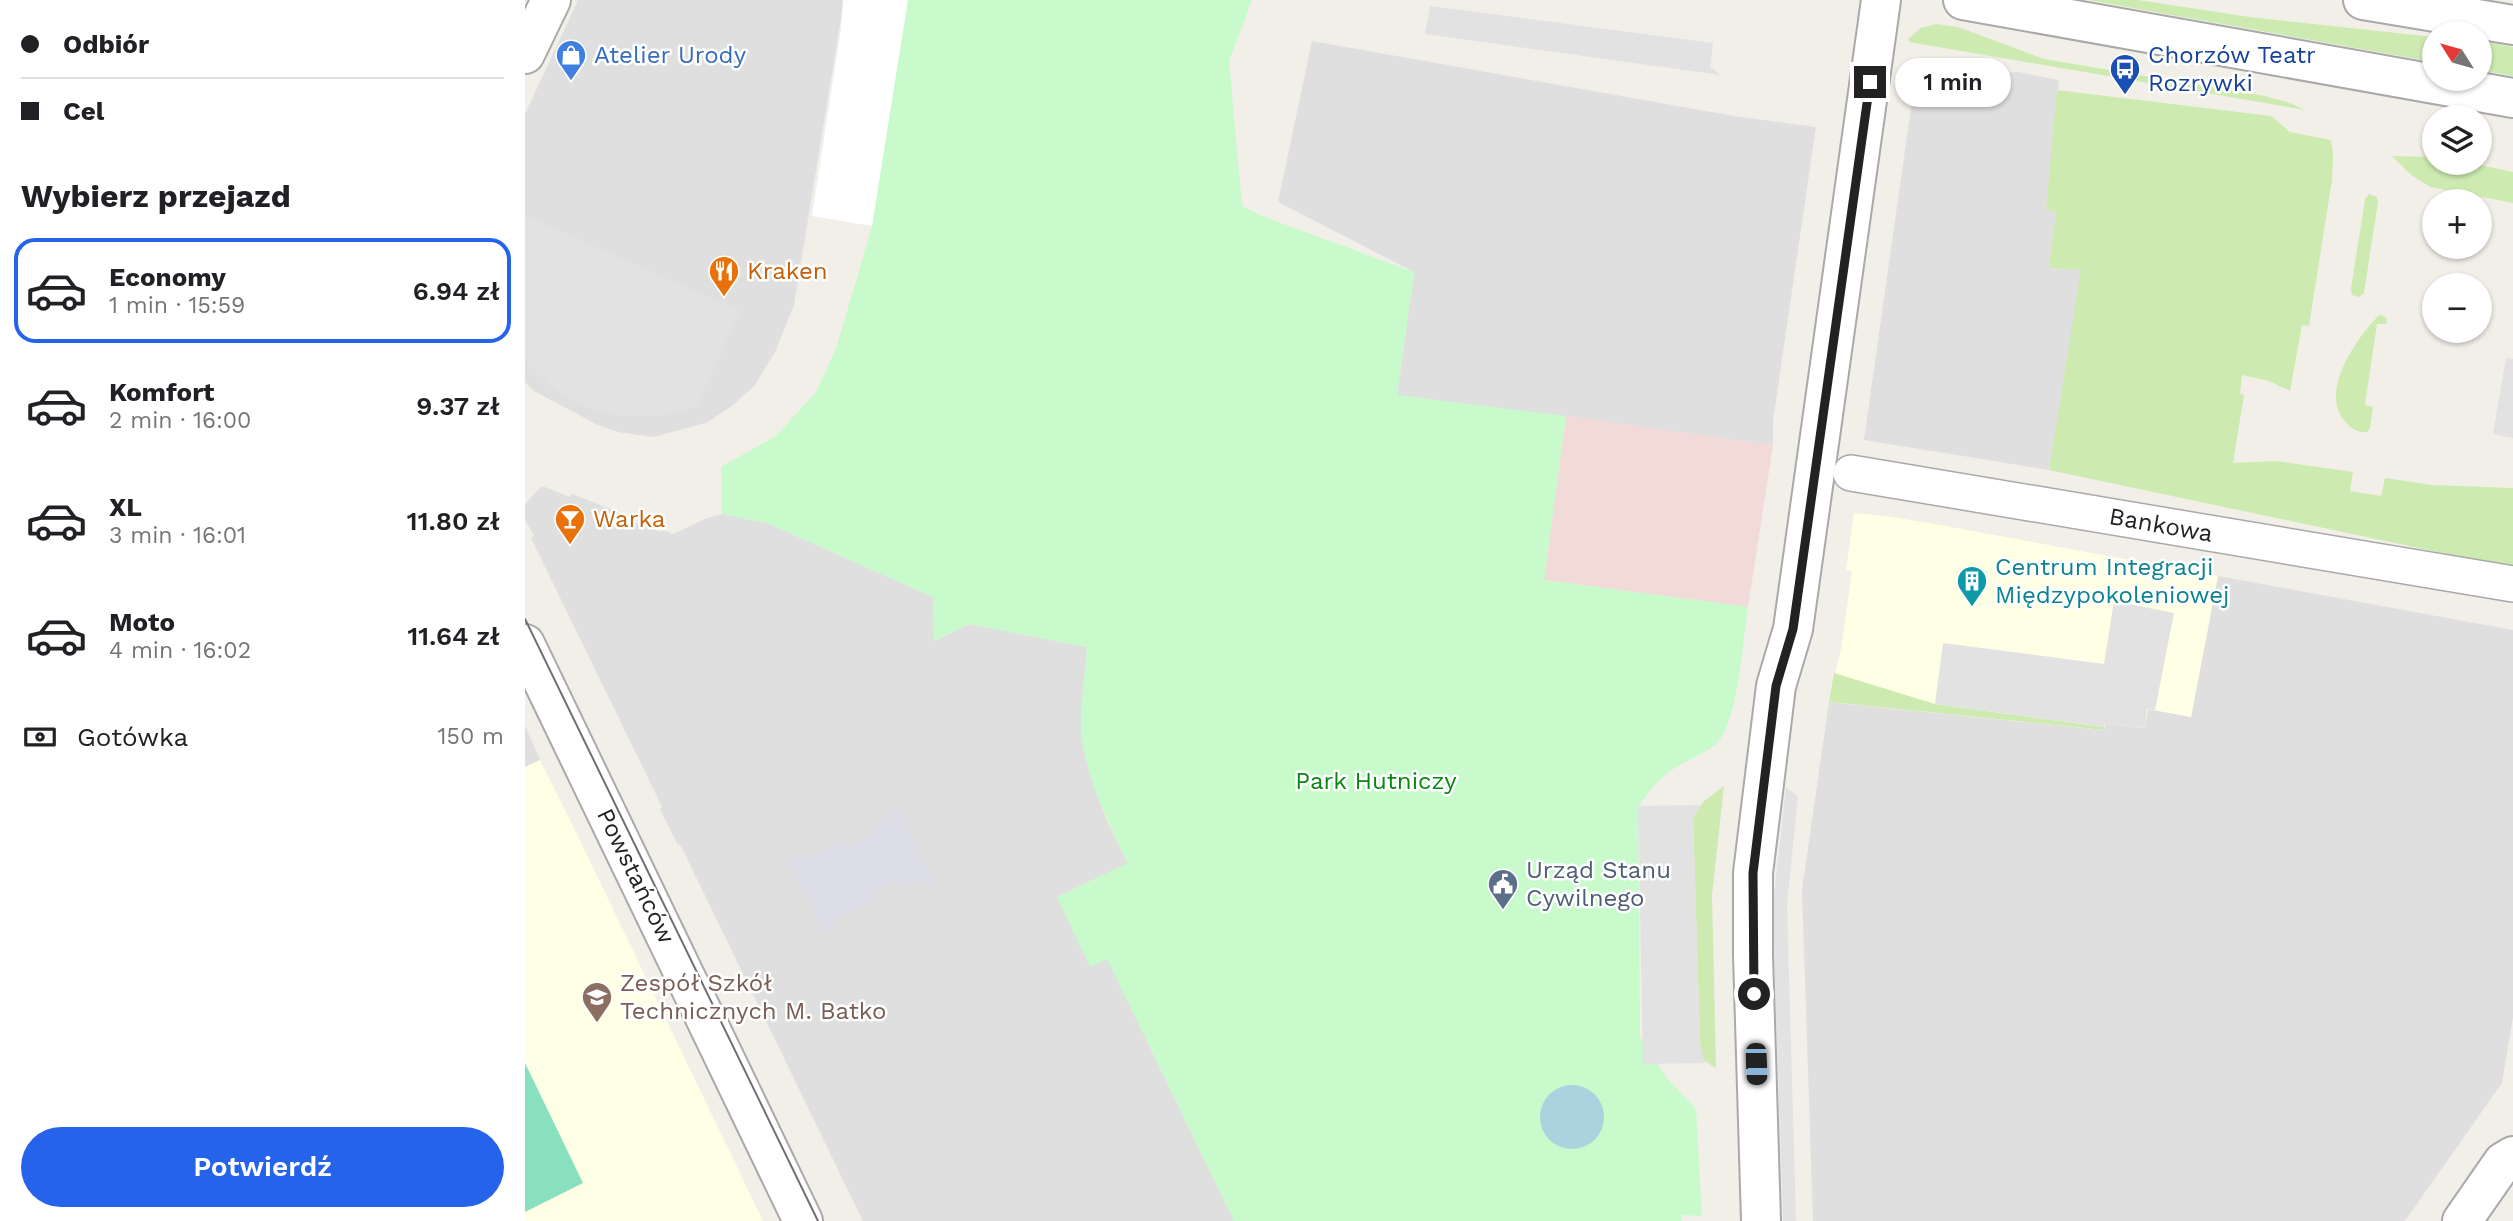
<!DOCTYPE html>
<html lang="pl">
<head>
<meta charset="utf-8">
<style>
	:root { --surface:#fff; --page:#f2f2f2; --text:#202124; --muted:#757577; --line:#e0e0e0; --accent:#2563eb }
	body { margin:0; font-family:"Work Sans",sans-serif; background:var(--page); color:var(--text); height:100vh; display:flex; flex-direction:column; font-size:26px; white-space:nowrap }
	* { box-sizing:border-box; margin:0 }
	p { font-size:23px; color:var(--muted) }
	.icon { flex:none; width:38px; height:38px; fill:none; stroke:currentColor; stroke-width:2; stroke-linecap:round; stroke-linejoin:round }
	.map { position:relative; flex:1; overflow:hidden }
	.panel { display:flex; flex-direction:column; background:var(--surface); width:525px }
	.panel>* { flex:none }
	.hud { display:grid; align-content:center; height:154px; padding:0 21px; background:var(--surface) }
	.needle { width:46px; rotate:307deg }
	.buttons { position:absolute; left:1897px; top:21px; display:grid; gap:14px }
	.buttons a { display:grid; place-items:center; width:70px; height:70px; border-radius:50%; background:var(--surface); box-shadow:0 2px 5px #0004; font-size:35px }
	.end { position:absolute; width:32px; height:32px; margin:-16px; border:9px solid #222; background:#fff; box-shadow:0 0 0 4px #fff }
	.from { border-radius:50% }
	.bubble { position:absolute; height:49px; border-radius:24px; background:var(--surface); box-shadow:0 2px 5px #0004; font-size:23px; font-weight:600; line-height:49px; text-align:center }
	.car { position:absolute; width:21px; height:42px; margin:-21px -10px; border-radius:9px; box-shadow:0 0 5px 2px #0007; background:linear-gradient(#222 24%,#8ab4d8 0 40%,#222 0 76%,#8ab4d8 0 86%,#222 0) }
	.hud b { display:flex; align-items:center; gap:24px; height:66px; font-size:26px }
	.hud b+b { border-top:2px solid var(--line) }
	.hud i { width:18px; height:18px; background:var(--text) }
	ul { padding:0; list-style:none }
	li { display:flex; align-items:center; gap:21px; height:105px; margin:0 14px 10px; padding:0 7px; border:4px solid transparent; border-radius:21px }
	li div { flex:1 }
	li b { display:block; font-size:26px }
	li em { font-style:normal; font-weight:600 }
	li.on { border-color:var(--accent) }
	li>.icon { width:63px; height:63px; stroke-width:1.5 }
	h2 { padding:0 21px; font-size:32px; line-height:84px }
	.pay { display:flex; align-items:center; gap:18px; height:77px; padding:0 21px; font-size:26px }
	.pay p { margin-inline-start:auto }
	.button { display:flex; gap:14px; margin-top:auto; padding:14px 21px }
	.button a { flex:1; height:80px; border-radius:42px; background:var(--accent); color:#fff; font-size:28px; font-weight:600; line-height:80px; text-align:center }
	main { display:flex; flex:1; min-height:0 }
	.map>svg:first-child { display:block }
	.residential { fill:#e0dfdf }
	.commercial { fill:#f2dad9 }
	.education { fill:#ffffe5 }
	.grass { fill:#cdebb0 }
	.park { fill:#c8facc }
	.pitch { fill:#88e0be }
	.parking { fill:#e2e2e2 }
	.plaza { fill:#dddde8 }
	.water { fill:#aad3df }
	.pier { fill:#fff }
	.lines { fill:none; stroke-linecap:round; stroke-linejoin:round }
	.pedestrian-casing { stroke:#a9a9a9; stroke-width:38 }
	.minor-casing { stroke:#a9a9a9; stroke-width:42 }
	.tertiary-casing { stroke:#a9a9a9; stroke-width:42 }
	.pedestrian { stroke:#fff; stroke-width:35 }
	.minor { stroke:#fff; stroke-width:38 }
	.tertiary { stroke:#fff; stroke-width:38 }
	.tram { stroke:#707070; stroke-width:2 }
	.route { stroke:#222; stroke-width:9 }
	.labels { text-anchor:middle; stroke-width:5; stroke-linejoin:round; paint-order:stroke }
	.shop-label { font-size:24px; fill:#366cbe; stroke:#fff; text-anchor:start }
	.transit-label { font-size:24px; fill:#164399; stroke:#fff; text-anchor:start }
	.food-label { font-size:24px; fill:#c56008; stroke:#fff; text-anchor:start }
	.street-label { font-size:24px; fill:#222; stroke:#fff }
	.culture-label { font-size:24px; fill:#0d838f; stroke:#fff; text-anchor:start }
	.park-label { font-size:24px; fill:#0c8416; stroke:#fff }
	.service-label { font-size:24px; fill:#4e5e75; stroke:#fff; text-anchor:start }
	.education-label { font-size:24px; fill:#785e54; stroke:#fff; text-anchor:start }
</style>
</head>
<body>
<main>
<section class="panel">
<div class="hud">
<b><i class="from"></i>Odbiór</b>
<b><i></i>Cel</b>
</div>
<h2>Wybierz przejazd</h2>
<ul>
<li class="on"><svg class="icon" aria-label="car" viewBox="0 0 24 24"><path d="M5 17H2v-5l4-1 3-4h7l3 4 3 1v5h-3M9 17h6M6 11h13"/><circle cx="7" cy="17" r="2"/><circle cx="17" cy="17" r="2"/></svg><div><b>Economy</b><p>1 min · 15:59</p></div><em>6.94 zł</em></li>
<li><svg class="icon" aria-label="car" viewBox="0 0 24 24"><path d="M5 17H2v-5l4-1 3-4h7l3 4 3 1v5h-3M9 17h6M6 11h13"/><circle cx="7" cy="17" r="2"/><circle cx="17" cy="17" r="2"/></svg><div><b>Komfort</b><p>2 min · 16:00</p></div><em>9.37 zł</em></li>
<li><svg class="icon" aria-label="car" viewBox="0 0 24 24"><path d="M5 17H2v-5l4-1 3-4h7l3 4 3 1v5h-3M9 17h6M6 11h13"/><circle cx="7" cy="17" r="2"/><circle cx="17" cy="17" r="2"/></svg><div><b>XL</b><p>3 min · 16:01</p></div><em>11.80 zł</em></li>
<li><svg class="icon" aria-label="car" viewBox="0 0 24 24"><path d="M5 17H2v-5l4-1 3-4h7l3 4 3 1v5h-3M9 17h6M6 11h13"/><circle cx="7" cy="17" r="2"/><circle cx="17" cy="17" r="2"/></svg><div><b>Moto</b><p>4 min · 16:02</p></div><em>11.64 zł</em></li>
</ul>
<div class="pay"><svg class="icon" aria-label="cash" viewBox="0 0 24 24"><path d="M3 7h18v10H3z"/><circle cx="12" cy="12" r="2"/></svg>Gotówka<p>150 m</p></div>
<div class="button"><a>Potwierdź</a></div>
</section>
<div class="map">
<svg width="1988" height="1221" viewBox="0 0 1988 1221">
	<rect width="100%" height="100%" fill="#f2efe9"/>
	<g class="residential">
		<polygon points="53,0 319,0 269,305 250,352 230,385 207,406 181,423 128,437 93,432 73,425 9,391 0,382 0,114"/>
		<polygon points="787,41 1209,116 1291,127 1248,421 1248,445 872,395 889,272 753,202"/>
		<polygon points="1392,65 1470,74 1493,72 1534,80 1521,209 1531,211 1524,268 1557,270 1524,470 1339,440"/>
		<polygon points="17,486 45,497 47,494 91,511 91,514 103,520 137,532 138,530 148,534 182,518 197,514 242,523 408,597 410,641 444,624 562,647 557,738 564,769 581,819 603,863 533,897 565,966 582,958 709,1221 338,1221 155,844 153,845 135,809 137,807 122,776 6,538 9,536 0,519 0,504"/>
		<polygon points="1693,576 1988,630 1988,1017 1977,1083 1880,1221 1288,1221 1277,890 1304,702 1579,730 1579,724 1622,709 1666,717"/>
		<polygon points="0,725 15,760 0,767"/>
	</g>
	<polygon class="commercial" points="1041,416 1248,445 1223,607 1019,580"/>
	<g class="education">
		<polygon points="1329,513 1361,516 1415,525 1693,576 1666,717 1623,709 1620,728 1580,724 1579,730 1304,702 1316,649 1327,571 1321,569"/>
		<polygon points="15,760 48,826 238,1221 0,1221 0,767"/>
	</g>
	<g class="grass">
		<polygon points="1563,0 1613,0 1725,17 1909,37 1909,62"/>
		<polygon points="1411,24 1433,27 1519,59 1740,96 1765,103 1780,110 1384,42 1383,39 1396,28"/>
		<polygon points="1955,41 1988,47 1988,76 1955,70"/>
		<polygon points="1532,90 1746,116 1765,132 1806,140 1808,153 1807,180 1784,326 1777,325 1765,391 1744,381 1717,375 1715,394 1719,395 1708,463 1751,461 1828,472 1825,491 1856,496 1860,478 1907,485 1988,488 1988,568 1524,470 1556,270 1524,268 1531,212 1521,210"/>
		<polygon points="1867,156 1909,157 1909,163 1946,163 1988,172 1988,203 1905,187 1885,174"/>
		<polygon points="1844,194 1852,197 1853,202 1839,293 1834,297 1827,295 1826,289 1840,199"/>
		<path d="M 1854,315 L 1859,316 L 1862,320 L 1861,324 L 1852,324 L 1840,405 L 1848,407 L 1845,428 L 1842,432 C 1832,433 1825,428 1819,420 C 1795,389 1832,338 1854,315 Z"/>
		<polygon points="1309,673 1410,704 1579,727 1579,730 1304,702"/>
		<polygon points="1199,786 1187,895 1191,1068 1178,1060 1175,1043 1168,817 1178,802"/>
	</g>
	<path class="park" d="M 380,0 L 727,0 L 704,61 L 717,206 L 737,216 L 889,272 L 872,395 L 1041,416 L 1019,580 L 1223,607 C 1218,638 1213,723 1192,743 C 1179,754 1164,759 1150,768 C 1134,777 1124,792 1113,807 L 1115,1037 L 1141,1077 L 1171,1109 L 1177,1216 L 1157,1215 L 1156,1221 L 709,1221 L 582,959 L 565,967 L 532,897 L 603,863 C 584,824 563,783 557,740 C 554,715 560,673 562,647 L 444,624 L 409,641 L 408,597 L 242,523 L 197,514 L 196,467 L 251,436 L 291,392 L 311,349 L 347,226 Z"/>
	<polygon class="pitch" points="0,1063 58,1183 0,1212"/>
	<g class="parking">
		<polygon points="905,6 1188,43 1185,67 1196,75 900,34"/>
		<polygon points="0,216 215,311 172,406 135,416 89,415 56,405 33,392 5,367 0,360"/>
		<polygon points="1981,358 1988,359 1988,438 1968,434"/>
		<polygon points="1589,601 1649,613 1630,710 1622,709 1620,728 1580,724 1579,727 1410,704 1418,643 1579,664"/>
		<polygon points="1261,787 1273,797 1262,904 1271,1221 1258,1221 1250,983 1248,904"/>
		<polygon points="1176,805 1168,817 1175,1043 1180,1063 1118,1064 1113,806"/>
	</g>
	<polygon class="plaza" points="368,803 377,807 376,811 406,877 410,878 407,887 393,882 377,890 375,885 370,883 349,893 347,898 349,902 311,920 306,930 298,934 292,930 296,924 268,869 261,867 262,859 270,856 280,858 317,840 325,845 346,834 348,831 345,825 363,816"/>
	<circle class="water" cx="1047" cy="1117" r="32"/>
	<polygon class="pier" points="318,0 383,0 347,226 287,216 316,29"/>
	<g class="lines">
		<g class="pedestrian-casing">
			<polyline id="pedestrian" points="1326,473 1988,584"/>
		</g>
		<g class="minor-casing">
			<g id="minor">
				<polyline points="0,54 26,0"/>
				<polyline points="0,644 278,1221"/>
				<polyline points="1937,1221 1978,1162 1988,1156"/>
			</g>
		</g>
		<g class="tertiary-casing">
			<g id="tertiary">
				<polyline points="1438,0 1988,98"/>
				<polyline points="1838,0 1988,25"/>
				<polyline points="1236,1221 1228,955 1228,873 1251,686 1268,629 1356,0"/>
			</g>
		</g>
		<use href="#pedestrian" class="pedestrian"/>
		<use href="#minor" class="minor"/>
		<use href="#tertiary" class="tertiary"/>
		<polyline class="tram" points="0,619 293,1221"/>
	</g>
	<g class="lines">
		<polyline class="route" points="1229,994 1228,873 1251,686 1268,629 1345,82"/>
	</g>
	<defs>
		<g id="shop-pin" transform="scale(1.575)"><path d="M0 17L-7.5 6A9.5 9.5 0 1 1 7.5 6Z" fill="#3f7fe0" stroke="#fff"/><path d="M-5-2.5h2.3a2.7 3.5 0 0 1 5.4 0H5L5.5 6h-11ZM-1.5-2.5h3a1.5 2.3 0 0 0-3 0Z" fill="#fff"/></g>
		<g id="bus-pin" transform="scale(1.575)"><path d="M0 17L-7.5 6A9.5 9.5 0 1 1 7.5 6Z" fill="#1a4fb4" stroke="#fff"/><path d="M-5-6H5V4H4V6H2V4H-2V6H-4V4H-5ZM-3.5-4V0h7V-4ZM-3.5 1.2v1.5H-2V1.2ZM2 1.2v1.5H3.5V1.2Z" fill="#fff"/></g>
		<g id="restaurant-pin" transform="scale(1.575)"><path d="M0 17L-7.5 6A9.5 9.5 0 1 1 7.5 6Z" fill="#e8710a" stroke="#fff"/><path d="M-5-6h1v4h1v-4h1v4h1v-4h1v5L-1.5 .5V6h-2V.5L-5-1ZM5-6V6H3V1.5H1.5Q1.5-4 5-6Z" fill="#fff"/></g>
		<g id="bar-pin" transform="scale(1.575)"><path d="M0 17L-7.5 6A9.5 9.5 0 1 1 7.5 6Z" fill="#e8710a" stroke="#fff"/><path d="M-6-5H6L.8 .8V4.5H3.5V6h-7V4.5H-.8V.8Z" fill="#fff"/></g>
		<g id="building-pin" transform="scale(1.575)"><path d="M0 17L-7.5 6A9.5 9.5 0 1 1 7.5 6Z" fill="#0f9aa8" stroke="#fff"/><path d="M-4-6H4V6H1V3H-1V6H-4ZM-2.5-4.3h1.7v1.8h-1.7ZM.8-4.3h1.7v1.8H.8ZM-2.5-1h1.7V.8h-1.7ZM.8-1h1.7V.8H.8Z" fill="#fff"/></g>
		<g id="civic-pin" transform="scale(1.575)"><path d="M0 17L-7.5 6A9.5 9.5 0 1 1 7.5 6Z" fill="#5c6f8a" stroke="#fff"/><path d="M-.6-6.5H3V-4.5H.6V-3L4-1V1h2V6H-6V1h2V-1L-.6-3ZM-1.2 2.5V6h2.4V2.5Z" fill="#fff"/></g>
		<g id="school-pin" transform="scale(1.575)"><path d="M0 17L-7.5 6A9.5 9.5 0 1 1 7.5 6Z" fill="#8d6e63" stroke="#fff"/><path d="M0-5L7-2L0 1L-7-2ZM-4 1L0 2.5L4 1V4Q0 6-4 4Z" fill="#fff"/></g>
	</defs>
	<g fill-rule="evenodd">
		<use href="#shop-pin" x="46" y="55"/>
		<use href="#bus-pin" x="1600" y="69"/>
		<use href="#restaurant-pin" x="199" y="271"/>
		<use href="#bar-pin" x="45" y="519"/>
		<use href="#building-pin" x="1447" y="581"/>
		<use href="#civic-pin" x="978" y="884"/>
		<use href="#school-pin" x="72" y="997"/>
	</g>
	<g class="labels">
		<g class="shop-label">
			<text x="69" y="63">Atelier Urody</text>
		</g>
		<g class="transit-label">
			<text x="1623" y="63">Chorzów Teatr<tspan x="1623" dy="28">Rozrywki</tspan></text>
		</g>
		<g class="food-label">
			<text x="222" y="279">Kraken</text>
			<text x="68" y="527">Warka</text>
		</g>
		<g class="street-label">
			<text transform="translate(1636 525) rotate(10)" y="8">Bankowa</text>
			<text transform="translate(111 876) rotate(64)" y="8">Powstańców</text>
		</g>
		<g class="culture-label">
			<text x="1470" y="575">Centrum Integracji<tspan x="1470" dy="28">Międzypokoleniowej</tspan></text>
		</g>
		<g class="park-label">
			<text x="851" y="789">Park Hutniczy</text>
		</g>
		<g class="service-label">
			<text x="1001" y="878">Urząd Stanu<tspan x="1001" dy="28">Cywilnego</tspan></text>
		</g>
		<g class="education-label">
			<text x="95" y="991">Zespół Szkół<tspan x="95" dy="28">Technicznych M. Batko</tspan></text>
		</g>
	</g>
</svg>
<div class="buttons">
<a><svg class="needle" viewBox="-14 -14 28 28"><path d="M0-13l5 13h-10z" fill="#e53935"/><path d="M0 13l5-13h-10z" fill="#757577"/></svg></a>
<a><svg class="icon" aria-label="layers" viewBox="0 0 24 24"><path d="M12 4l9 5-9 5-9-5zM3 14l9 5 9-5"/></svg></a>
<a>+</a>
<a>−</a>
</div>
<i class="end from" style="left:1229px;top:994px"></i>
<i class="end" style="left:1345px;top:82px"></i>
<div class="bubble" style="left:1370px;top:58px;width:116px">1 min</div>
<i class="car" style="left:1231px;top:1064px;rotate:178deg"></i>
</div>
</main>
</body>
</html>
